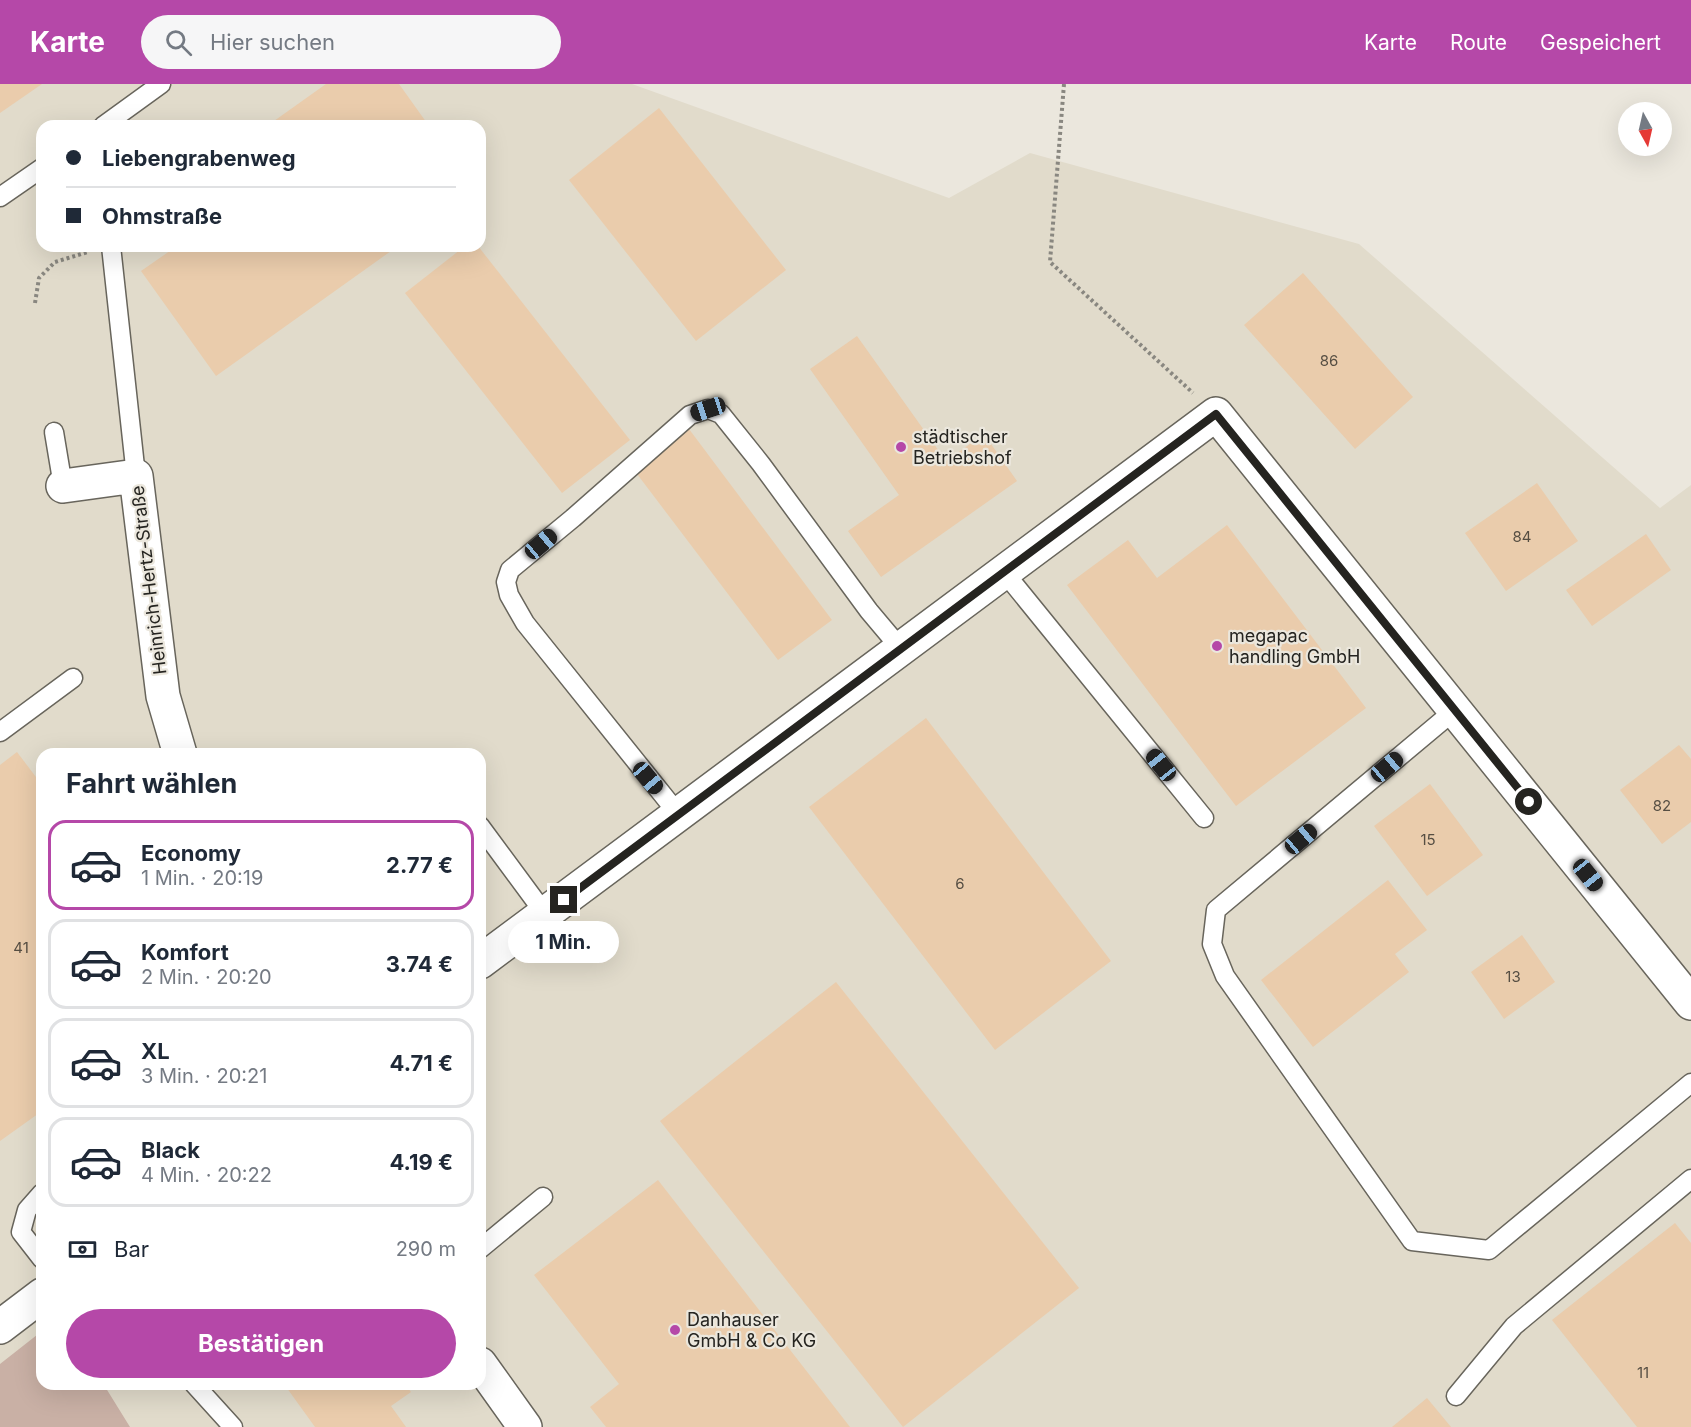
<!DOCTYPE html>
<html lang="de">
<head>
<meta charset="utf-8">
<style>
	:root { --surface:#fff; --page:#f6f6f7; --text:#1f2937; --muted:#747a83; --line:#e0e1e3; --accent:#b548a8 }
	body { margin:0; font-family:Inter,sans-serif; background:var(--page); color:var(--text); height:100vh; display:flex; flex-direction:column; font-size:22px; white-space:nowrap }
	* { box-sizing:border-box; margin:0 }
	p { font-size:20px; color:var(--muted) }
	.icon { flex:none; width:33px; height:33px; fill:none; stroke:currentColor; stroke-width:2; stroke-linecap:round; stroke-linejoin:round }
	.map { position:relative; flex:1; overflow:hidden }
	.panel { position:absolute; left:36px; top:664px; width:450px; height:642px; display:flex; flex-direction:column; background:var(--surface); border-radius:18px; box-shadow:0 6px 24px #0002 }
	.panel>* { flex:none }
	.guide { position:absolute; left:36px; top:36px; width:450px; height:132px; border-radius:18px; box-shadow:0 6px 24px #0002; display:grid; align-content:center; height:132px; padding:0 30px; background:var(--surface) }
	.needle { width:39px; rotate:172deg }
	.controls { position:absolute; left:1618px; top:18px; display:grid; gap:12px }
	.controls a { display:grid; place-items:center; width:54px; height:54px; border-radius:50%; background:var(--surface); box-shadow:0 6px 24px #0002; font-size:30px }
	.end { position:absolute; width:27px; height:27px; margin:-14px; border:8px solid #252420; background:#fff; box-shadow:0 0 0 3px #fff }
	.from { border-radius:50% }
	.bubble { position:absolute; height:42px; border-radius:21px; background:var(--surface); box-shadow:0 6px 24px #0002; font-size:20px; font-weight:700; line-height:42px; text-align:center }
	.car { position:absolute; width:18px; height:36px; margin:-18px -9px; border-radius:8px; box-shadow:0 0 4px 2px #0007; background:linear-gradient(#222 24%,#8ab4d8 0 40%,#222 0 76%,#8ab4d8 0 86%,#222 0) }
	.guide b { display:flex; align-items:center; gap:21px; height:57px; font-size:22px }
	.guide b+b { border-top:2px solid var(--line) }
	.guide i { width:15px; height:15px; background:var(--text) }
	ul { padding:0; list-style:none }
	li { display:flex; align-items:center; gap:18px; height:90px; margin:0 12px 9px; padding:0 18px; border:3px solid var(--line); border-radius:18px }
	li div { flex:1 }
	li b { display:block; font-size:22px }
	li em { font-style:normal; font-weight:700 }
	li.on { border-color:var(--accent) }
	li>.icon { width:54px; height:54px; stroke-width:1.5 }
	h2 { padding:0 30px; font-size:27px; line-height:72px }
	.pay { display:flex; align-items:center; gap:15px; height:66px; padding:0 30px; font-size:22px }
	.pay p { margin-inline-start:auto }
	.button { display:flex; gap:12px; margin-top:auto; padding:12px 30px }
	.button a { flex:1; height:69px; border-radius:36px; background:var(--accent); color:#fff; font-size:24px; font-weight:700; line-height:69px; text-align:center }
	header { display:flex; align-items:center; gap:36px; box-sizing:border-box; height:84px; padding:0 30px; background:var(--accent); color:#fff }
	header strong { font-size:28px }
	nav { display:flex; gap:33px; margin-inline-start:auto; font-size:21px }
	.search { width:420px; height:54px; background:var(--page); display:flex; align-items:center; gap:15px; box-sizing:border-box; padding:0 21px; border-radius:33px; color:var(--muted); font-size:22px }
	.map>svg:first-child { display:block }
	.built { fill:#e1dbcb; fill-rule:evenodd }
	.green { fill:#c9b0a5 }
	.building { fill:#eaccac }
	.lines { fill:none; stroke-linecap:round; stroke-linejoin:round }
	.lane-casing { stroke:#68655c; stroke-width:21 }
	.street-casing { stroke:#68655c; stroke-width:36 }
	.path { stroke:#898780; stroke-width:4; stroke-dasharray:3 3; stroke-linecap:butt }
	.lane { stroke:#fff; stroke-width:18 }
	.street { stroke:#fff; stroke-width:33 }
	.route { stroke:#252420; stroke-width:8 }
	.poi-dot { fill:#b548a8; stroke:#ebe7dd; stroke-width:2 }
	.labels { text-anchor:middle; stroke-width:4.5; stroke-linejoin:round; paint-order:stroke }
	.number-label { font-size:15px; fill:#564e43 }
	.poi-label { font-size:18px; fill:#252420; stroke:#ebe7dd; text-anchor:start }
	.street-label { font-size:18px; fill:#252420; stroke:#ebe7dd }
</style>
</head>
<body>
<header>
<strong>Karte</strong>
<div class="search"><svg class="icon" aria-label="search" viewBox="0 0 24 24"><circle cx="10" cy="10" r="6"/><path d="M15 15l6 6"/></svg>Hier suchen</div>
<nav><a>Karte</a><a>Route</a><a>Gespeichert</a></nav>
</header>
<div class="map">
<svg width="1691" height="1343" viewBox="0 0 1691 1343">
	<rect width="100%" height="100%" fill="#ebe7dd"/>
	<path class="built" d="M 0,0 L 632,0 L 949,114 L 1030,69 L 1359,160 L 1660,424 L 1691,401 L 1691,1343 L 0,1343 ZM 42,42 L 480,42 L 480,162 L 42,162 ZM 42,670 L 480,670 L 480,1300 L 42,1300 Z"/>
	<polygon class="green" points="42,1247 42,1300 104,1301 130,1343 0,1343 0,1280"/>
	<g class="building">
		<polygon points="0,0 42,0 0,29"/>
		<polygon points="326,0 399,0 429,42 267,42"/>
		<polygon points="659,24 786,186 696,257 569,96"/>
		<polygon points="177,162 398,162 216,292 141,187"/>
		<polygon points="465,162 478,162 630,356 562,409 405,209"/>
		<polygon points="1303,189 1413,313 1355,365 1244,241"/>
		<polygon points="857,252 946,377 984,350 1017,397 881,493 848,447 899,411 810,285"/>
		<polygon points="689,345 832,536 778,576 634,386"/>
		<polygon points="1537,399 1578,457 1506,507 1465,449"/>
		<polygon points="1227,441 1366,624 1236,722 1067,501 1128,456 1157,494"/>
		<polygon points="1646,450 1671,486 1592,542 1566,506"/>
		<polygon points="926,634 1111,877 995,966 809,723"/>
		<polygon points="1679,661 1691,675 1691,738 1662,760 1620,706"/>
		<polygon points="17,668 42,701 42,1027 0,1057 0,681"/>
		<polygon points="1430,700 1483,771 1427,812 1374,742"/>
		<polygon points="1388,796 1427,846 1395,870 1409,888 1313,963 1261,896"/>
		<polygon points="1522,851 1555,898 1504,935 1471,888"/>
		<polygon points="836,898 1079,1204 903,1343 660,1037"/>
		<polygon points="658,1096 850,1343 606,1343 590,1323 619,1300 534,1191"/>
		<polygon points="1675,1139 1691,1159 1691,1343 1637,1343 1552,1236"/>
		<polygon points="284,1300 405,1300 411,1308 391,1322 406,1343 315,1343"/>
		<polygon points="1427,1314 1451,1343 1392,1343"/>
	</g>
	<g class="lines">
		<g class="lane-casing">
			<g id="lane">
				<polyline points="103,42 161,0"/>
				<polyline points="0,113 42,84"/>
				<polyline points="111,162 136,392"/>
				<polyline points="54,348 63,402"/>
				<polyline points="1004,488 1204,734"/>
				<polyline points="1455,626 1216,826 1212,860 1225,892 1412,1157 1489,1166 1691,999"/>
				<polyline points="0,648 73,594"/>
				<polyline points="679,731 525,539 509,511 506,498 510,486 573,434 690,331 708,325 721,330 761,380 869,527 901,565"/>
				<polyline points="480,742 545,830"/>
				<polyline points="42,1109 27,1126 21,1148 42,1175"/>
				<polyline points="480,1165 543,1113"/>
				<polyline points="194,1300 233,1343"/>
				<polyline points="1456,1312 1514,1242 1691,1095"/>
			</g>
		</g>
		<g class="street-casing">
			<g id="street">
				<polyline points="63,402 136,392 163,612 180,670"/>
				<polyline points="480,878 1216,330 1691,919"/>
				<polyline points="0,1243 42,1211"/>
				<polyline points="480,1280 525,1343"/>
			</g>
		</g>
		<g class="path">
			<polyline points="1064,0 1050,178 1193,309"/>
			<polyline points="35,219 39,194 55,178 88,168"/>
		</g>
		<use href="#lane" class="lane"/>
		<use href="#street" class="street"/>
	</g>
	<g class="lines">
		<polyline class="route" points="564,816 1216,330 1529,718"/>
	</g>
	<g class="poi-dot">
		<circle cx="901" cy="363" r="6"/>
		<circle cx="1217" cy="562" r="6"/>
		<circle cx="675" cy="1246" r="6"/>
	</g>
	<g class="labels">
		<g class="number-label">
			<text x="1329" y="282">86</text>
			<text x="1522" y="458">84</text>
			<text x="1662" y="727">82</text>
			<text x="1428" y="761">15</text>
			<text x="960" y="805">6</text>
			<text x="21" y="869">41</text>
			<text x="1513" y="898">13</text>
			<text x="1643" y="1294">11</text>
		</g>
		<g class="poi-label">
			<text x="913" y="359">städtischer<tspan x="913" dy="21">Betriebshof</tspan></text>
			<text x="1229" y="558">megapac<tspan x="1229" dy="21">handling GmbH</tspan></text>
			<text x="687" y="1242">Danhauser<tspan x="687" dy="21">GmbH &amp; Co KG</tspan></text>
		</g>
		<g class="street-label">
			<text transform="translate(149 496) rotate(-97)" y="6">Heinrich-Hertz-Straße</text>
		</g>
	</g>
</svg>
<div class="controls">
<a><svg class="needle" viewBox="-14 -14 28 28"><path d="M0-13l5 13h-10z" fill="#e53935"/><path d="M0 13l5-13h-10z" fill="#747a83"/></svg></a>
</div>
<i class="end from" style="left:1529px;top:718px"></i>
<i class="end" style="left:564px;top:816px"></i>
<div class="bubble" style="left:508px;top:837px;width:111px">1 Min.</div>
<i class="car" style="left:708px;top:325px;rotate:252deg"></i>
<i class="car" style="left:541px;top:460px;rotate:50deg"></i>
<i class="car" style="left:1161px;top:681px;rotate:321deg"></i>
<i class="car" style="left:1387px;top:683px;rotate:50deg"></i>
<i class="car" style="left:648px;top:694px;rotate:140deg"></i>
<i class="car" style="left:1301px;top:755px;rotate:50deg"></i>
<i class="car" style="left:1588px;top:791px;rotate:141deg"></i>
<div class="guide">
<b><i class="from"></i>Liebengrabenweg</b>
<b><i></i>Ohmstraße</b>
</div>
<section class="panel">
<h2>Fahrt wählen</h2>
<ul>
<li class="on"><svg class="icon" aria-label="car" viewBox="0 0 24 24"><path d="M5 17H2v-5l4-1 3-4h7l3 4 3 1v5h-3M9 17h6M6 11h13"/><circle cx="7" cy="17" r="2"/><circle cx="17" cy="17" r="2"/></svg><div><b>Economy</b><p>1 Min. · 20:19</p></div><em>2.77 €</em></li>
<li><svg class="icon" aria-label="car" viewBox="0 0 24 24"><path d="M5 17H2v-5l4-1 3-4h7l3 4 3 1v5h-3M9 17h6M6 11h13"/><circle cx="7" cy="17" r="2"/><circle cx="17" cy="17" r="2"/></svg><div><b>Komfort</b><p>2 Min. · 20:20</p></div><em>3.74 €</em></li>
<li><svg class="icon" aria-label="car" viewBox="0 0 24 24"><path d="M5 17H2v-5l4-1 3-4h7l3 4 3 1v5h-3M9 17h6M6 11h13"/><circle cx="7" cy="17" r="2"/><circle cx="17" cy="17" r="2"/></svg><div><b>XL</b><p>3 Min. · 20:21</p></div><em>4.71 €</em></li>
<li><svg class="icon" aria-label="car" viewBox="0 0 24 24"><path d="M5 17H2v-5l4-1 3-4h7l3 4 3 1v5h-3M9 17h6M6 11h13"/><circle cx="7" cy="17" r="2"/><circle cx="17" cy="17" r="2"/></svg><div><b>Black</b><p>4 Min. · 20:22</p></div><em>4.19 €</em></li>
</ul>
<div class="pay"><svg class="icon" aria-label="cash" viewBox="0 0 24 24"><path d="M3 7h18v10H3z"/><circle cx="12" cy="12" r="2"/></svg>Bar<p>290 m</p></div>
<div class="button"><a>Bestätigen</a></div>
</section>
</div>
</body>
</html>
